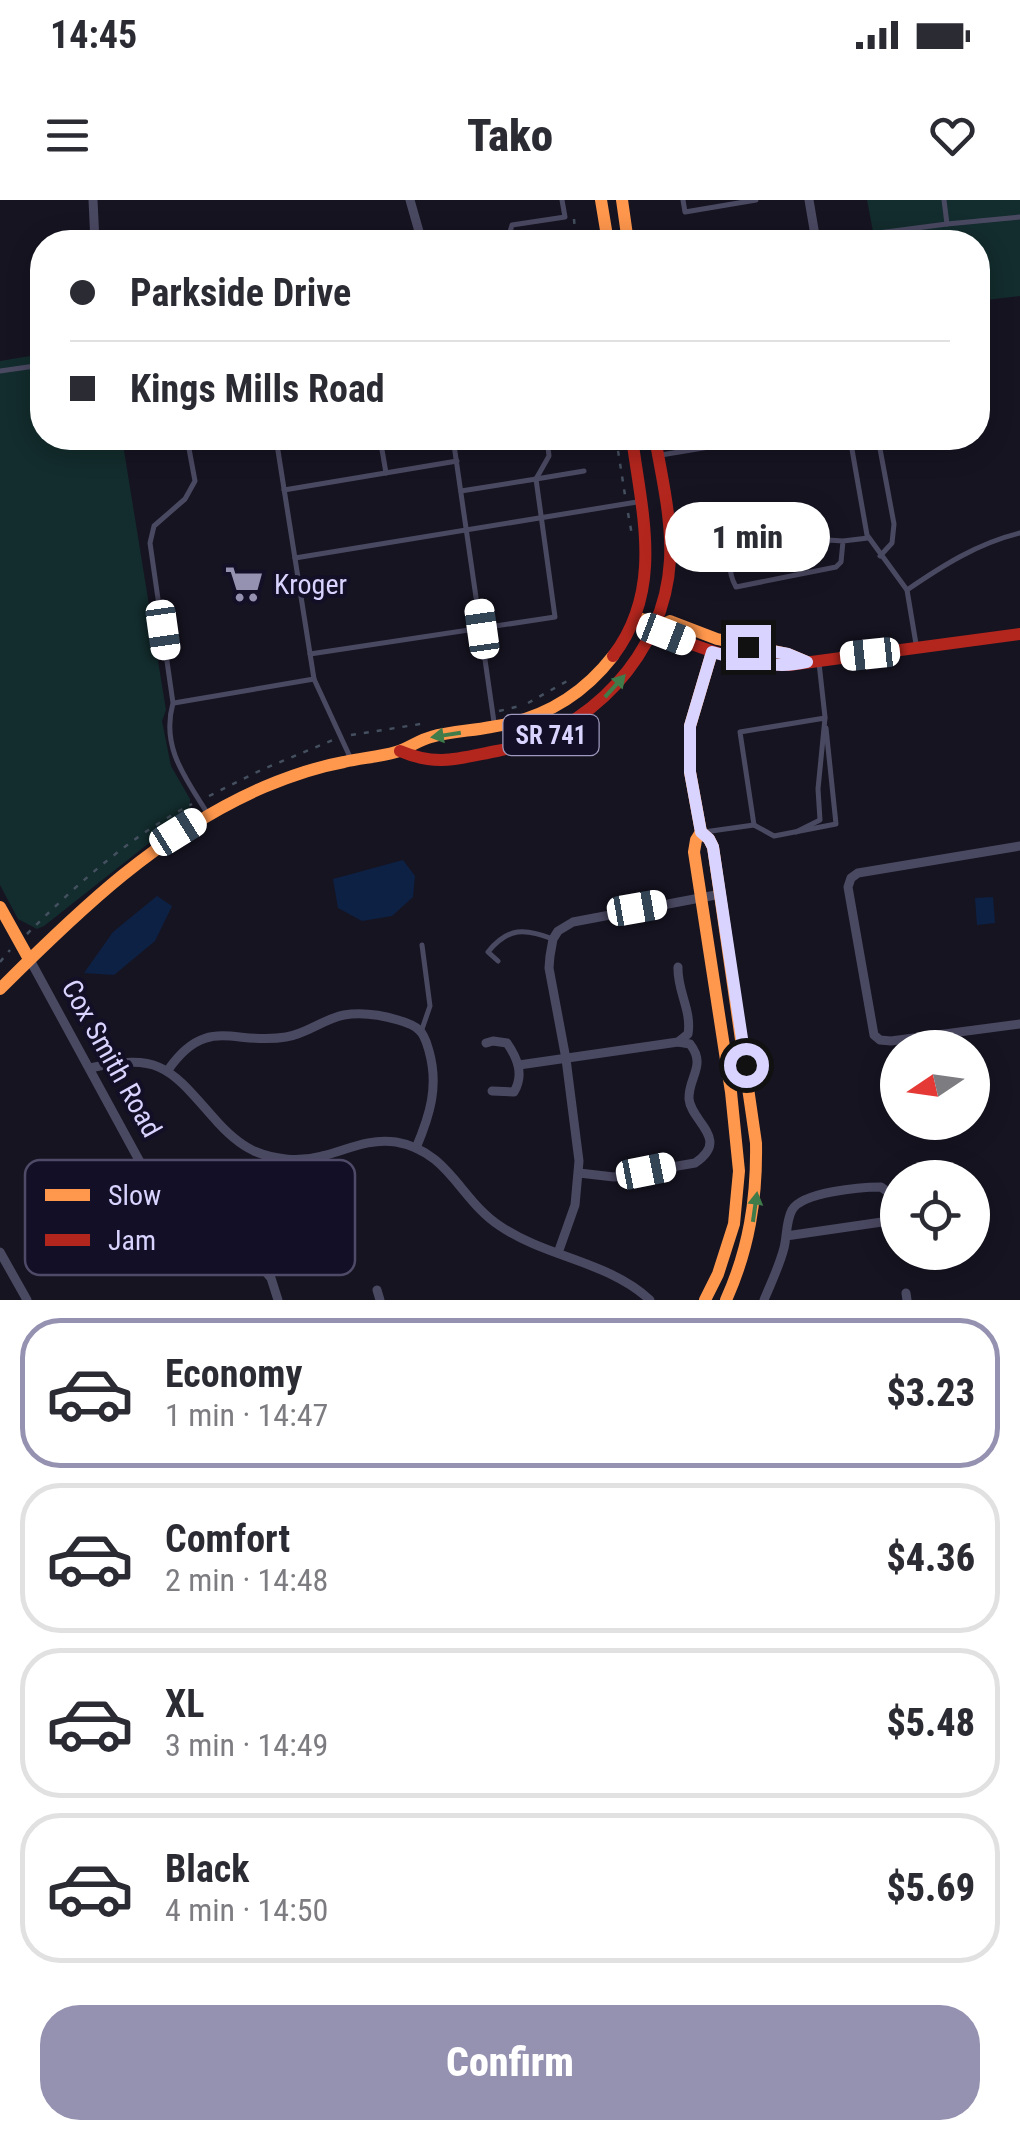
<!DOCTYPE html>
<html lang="en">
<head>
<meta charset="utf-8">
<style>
	:root { --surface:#fff; --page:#f7f7f7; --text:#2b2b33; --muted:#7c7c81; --line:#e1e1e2; --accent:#9591b1 }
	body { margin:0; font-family:"Roboto Condensed",sans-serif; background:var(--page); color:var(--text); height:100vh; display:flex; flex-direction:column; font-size:38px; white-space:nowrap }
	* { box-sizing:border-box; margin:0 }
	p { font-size:32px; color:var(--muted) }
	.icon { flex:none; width:55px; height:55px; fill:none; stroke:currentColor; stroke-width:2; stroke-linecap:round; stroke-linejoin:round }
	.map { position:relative; height:1100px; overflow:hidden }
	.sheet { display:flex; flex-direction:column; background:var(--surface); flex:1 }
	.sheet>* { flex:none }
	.banner { position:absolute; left:30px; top:30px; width:960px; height:220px; border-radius:40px; box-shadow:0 5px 25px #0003; display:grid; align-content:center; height:220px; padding:0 40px; background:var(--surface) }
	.needle { width:65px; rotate:257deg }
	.fabs { position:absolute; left:880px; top:830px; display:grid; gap:20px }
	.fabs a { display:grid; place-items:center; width:110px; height:110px; border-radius:50%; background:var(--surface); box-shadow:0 5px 25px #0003; font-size:50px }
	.end { position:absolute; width:45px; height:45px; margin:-22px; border:12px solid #d9d4ff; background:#111; box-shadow:0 0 0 5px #111 }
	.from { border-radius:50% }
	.bubble { position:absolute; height:70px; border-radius:35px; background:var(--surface); box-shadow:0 5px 25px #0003; font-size:32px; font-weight:800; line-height:70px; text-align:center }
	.car { position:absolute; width:30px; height:60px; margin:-30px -15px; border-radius:12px; box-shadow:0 0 8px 2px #0007; background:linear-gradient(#fff 24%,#345 0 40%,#fff 0 76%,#345 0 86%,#fff 0) }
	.banner b { display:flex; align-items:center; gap:35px; height:95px; font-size:38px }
	.banner b+b { border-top:2px solid var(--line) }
	.banner i { width:25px; height:25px; background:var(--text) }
	ul { padding:18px 0 0; list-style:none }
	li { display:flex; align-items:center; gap:30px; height:150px; margin:0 20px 15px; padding:0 20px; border:5px solid var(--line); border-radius:40px }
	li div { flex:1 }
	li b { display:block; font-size:38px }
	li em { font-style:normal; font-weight:800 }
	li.selected { border-color:var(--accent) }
	li>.icon { width:90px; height:90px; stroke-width:1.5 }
	.button { display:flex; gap:20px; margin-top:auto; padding:20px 40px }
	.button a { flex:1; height:115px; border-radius:40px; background:var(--accent); color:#fff; font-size:40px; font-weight:800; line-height:115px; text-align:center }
	.status { display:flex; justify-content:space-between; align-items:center; height:70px; padding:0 50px; background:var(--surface); direction:ltr }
	.status svg { height:28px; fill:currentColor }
	header { display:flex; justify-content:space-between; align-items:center; height:130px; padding:0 40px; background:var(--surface); font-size:45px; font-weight:800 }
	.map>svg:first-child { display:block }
	.green { fill:#132c2d }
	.water { fill:#0d2144 }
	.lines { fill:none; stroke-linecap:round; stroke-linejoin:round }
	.path { stroke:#44505f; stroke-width:2.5; stroke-dasharray:5 8; stroke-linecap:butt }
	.lane { stroke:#4a4962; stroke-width:5 }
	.street { stroke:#4a4962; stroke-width:9 }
	.slow { stroke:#ff974d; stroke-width:12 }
	.jam { stroke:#b3261e; stroke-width:12 }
	.oneway { fill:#3f7c4a }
	.route { stroke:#d9d4ff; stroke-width:12 }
	.labels { text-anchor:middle; stroke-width:8; stroke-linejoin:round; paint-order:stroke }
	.shield { fill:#130f26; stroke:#9e99be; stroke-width:2.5 }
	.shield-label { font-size:25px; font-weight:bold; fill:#d9d4ff }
	.poi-label { font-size:28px; fill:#d9d4ff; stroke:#130f26; text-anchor:start }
	.street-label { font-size:28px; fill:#d9d4ff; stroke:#130f26 }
	.key { fill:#130f26; stroke:#4e4a67; stroke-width:2.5 }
	.key-label { font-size:28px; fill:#d9d4ff }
</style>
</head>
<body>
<div class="status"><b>14:45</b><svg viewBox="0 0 49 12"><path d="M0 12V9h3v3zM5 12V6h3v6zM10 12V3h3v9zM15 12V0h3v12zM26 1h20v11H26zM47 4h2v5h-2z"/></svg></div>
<header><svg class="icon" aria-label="menu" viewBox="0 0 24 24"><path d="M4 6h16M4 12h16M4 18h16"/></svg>Tako<svg class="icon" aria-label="heart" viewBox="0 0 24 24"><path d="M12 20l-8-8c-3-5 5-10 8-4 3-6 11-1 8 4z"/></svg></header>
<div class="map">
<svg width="1020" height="1100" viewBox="0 0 1020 1100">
	<rect width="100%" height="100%" fill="#161421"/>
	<g class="green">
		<polygon points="867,0 1020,0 1020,96 978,101 978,42 875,42"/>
		<polygon points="42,154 42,238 122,238 166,510 162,521 171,566 190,599 190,607 186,614 44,726 37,729 18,719 0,685 0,161"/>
	</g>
	<g class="water">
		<polygon points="403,660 415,676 413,697 392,716 362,721 338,708 333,679"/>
		<polygon points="157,696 172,706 155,741 114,775 84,773 113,732"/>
		<polygon points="993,697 995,723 977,725 975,698"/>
	</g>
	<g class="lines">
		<g class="path">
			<polyline points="574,19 576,42"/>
			<polyline points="616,238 625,295"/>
			<polyline points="628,313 632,335"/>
			<polyline points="528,503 569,480"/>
			<polyline points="499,511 520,506"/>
			<polyline points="351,535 427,523"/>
			<polyline points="209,596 261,570 333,540"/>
			<path d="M 27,734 C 77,684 129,637 192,604"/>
			<polyline points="0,762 10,750"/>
		</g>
		<g class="lane">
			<polyline points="683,0 685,12 756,0"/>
			<polyline points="944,0 947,24"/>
			<polyline points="817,41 947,24 1020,17"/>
			<polyline points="507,42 512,25 565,17 562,0"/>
			<polyline points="0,171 35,166"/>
			<path d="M 187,238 L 195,281 L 185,299 L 154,326 L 150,343 L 173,503 C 161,546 184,576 206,611"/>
			<polyline points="276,238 314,479 350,557"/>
			<polyline points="380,238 386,273"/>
			<polyline points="453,238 494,522"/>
			<polyline points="850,238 867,335 907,390 916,444"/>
			<polyline points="878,238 894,324 892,343 880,356"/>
			<polyline points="661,255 763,238"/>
			<polyline points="536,279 584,271"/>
			<polyline points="536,279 549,256 547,238"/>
			<polyline points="284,290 457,261"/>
			<path d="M 843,341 L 841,362 L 836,367 L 736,387 C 731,378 729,369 730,358 L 828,340 L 843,341 L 868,338"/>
			<polyline points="295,358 637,302"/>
			<path d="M 907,390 C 942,366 978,343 1020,333"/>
			<polyline points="310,454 555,417 536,279 461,291"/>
			<polyline points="819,463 825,517"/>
			<polyline points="174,503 314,479"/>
			<polyline points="754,625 740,532 825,518 818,589 820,620 796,632"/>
			<polyline points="704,632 754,625 774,636 836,624 826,528"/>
			<path d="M 498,761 L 488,752 C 508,727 525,728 553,739"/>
			<polyline points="421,832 430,806 422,745"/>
		</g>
		<g class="street">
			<polyline points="93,0 95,42"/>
			<polyline points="410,0 422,42"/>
			<polyline points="806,42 816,41 809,0"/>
			<polyline points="35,166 42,164"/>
			<polyline points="1020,646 858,673 851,678 848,687 874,835 880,840 891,841 1020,824"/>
			<polyline points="30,760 146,973 168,999 193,1016 224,1029 237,1038 271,1078 278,1100"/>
			<path d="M 486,843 L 493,841 L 507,843 C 518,859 524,875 514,892 L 492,891"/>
			<path d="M 519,865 L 678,842 L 688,834 C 692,810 677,791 678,767"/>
			<path d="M 90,868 C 160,853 169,867 213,917 C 225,931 237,943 254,951 C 275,960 300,962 322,956 C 347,950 368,938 396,942 C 449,951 460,1000 500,1026 C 547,1058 608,1061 650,1100"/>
			<path d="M 168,870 C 207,814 234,846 286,837 C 307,834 323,819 344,815 C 362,812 381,815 398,820 C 405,822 414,825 419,830 C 425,835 427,844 429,851 C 439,886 430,915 416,948"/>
			<path d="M 579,973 L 614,977 L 695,963 C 731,939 691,922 689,899 C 688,877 707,866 690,844 L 678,842"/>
			<polyline points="0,1052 27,1100"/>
			<polyline points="558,1053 575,1005 579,961 566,859 549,768 550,756 553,739 558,731 573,722 721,694"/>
			<polyline points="377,1090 380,1100"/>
			<polyline points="906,1093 907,1100"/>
			<path d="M 764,1100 C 771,1083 779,1067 784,1048 C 787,1036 786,1021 792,1010 C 802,992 861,987 881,987 L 888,992 L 892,1015 L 882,1022 L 786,1036"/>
		</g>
		<g class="slow">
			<polyline points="601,0 608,42"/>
			<polyline points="622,0 628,42"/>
			<polyline points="635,417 662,425 670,421 717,439 788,454 807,462"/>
			<path d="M 701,632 L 709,639 L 713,647 L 756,943 C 757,999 749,1049 726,1100"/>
			<polyline points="0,707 29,759"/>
			<path d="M 0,789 C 79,710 160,632 264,587 C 290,576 316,567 344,562 C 361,558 379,557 396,552 C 409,548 419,540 431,537 C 451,531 471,531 491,527 C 540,520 582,496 613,456"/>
			<polyline points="705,1100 718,1074 734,1024 739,971 731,892 694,652 696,640 701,632 690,572 690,526 712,452"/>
		</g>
		<g class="jam">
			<path d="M 662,425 L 665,434 C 706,450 745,465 789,465 L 1020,434"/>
			<path d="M 613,456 C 664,389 642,314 632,238"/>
			<path d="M 400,551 C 437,567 460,558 497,551 C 589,534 665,454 670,360 C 672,319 662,278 655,238"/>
		</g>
	</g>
	<defs><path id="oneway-solid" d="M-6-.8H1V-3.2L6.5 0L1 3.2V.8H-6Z" transform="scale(2.5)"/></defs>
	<g class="oneway">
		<use href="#oneway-solid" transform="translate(615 486) rotate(-48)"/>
		<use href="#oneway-solid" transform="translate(446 535) rotate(171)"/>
		<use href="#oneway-solid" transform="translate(755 1007) rotate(-82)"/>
	</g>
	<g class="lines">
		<path class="route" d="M 746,865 L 713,647 L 709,639 L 701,632 L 690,572 L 690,526 L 712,452 C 744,460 774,470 807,462 L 788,454 L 748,447"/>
	</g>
	<defs>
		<g id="supermarket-bare" transform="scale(3)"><path d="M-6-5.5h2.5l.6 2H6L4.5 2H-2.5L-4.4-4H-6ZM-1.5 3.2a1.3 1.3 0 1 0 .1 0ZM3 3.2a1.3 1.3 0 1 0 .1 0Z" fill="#9591b1" stroke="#130f26" stroke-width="2.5" paint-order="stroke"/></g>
	</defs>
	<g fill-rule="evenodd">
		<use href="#supermarket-bare" x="244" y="384"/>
	</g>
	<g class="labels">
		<rect class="shield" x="503.5" y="515" width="95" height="40" rx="8"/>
		<g class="shield-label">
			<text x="551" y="544">SR 741</text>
		</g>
		<g class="poi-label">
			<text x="274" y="394">Kroger</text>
		</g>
		<g class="street-label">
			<text transform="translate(112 858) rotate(61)" y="10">Cox Smith Road</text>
		</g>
	</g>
	<rect x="25" y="960" width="330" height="115" rx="15" class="key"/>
	<rect x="45" y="989" width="45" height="12" fill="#ff974d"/>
	<rect x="45" y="1034" width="45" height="12" fill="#b3261e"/>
	<g class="key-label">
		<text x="108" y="1005">Slow</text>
		<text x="108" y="1050">Jam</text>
	</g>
</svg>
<div class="fabs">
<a><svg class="needle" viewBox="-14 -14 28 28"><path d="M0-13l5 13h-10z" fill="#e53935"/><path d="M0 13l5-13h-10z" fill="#7c7c81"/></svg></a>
<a><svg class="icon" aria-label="locate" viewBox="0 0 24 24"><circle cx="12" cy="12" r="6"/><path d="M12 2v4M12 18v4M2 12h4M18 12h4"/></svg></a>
</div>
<i class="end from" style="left:746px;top:865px"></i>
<i class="end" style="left:748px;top:447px"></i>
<div class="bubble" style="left:665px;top:302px;width:165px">1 min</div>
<i class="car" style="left:482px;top:429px;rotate:352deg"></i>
<i class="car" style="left:163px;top:430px;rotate:172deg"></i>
<i class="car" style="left:666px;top:434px;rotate:111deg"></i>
<i class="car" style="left:870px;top:454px;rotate:264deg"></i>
<i class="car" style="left:178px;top:632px;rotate:58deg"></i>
<i class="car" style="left:637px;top:708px;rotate:80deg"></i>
<i class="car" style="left:646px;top:971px;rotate:79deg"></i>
<div class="banner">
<b><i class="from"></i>Parkside Drive</b>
<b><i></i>Kings Mills Road</b>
</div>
</div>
<section class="sheet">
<ul>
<li class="selected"><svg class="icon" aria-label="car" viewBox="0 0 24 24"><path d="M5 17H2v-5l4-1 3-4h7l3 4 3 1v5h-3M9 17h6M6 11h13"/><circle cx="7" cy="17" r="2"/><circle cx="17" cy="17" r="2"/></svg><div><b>Economy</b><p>1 min · 14:47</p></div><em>$3.23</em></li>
<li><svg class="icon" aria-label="car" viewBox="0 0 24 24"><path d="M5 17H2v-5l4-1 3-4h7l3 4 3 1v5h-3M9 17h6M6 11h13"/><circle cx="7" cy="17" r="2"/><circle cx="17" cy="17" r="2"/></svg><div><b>Comfort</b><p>2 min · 14:48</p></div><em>$4.36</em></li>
<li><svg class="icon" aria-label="car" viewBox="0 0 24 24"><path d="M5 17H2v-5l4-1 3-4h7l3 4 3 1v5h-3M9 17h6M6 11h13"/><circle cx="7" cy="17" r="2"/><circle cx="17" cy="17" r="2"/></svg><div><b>XL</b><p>3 min · 14:49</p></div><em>$5.48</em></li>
<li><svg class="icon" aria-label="car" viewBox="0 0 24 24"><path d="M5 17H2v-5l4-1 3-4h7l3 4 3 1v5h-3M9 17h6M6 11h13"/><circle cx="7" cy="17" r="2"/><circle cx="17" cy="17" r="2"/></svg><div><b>Black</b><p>4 min · 14:50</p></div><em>$5.69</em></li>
</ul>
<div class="button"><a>Confirm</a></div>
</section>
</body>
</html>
